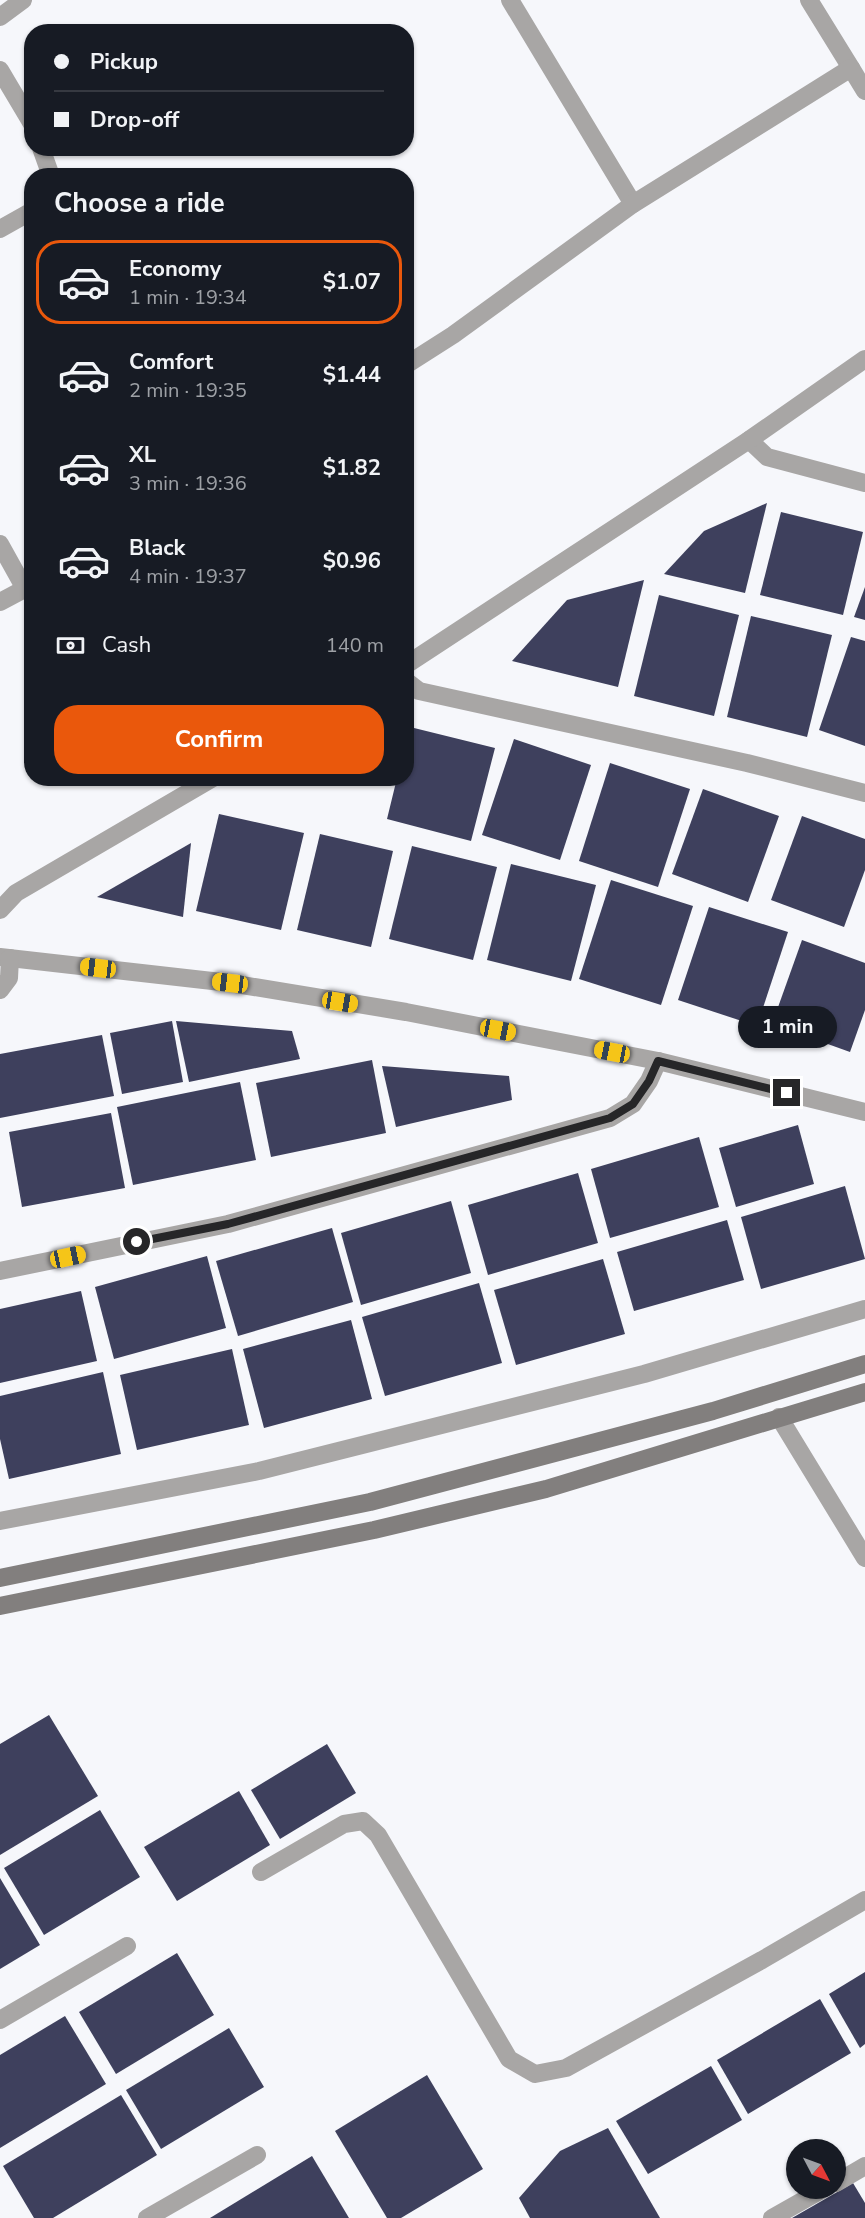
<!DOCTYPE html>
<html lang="en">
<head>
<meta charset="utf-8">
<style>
	:root { --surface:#171b24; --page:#20242c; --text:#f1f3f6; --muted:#9ea1a6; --line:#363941; --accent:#ea580c }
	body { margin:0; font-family:"Nunito Sans",sans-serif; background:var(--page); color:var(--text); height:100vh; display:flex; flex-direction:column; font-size:22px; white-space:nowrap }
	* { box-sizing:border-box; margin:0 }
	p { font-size:20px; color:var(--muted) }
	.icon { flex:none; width:33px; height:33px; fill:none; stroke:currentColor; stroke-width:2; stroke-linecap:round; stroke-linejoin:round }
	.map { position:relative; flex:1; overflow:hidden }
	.sheet { position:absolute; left:24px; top:168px; width:390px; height:618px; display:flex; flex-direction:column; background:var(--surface); border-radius:24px; box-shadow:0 2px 4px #0004 }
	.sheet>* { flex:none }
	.guide { position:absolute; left:24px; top:24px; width:390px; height:132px; border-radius:24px; box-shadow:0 2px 4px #0004; display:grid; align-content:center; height:132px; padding:0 30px; background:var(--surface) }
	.needle { width:39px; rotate:131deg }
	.fabs { position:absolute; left:786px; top:2139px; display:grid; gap:12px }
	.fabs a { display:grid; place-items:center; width:60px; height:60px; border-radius:50%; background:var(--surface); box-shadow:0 2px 4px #0004; font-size:30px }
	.end { position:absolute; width:27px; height:27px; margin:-14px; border:8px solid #262628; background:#fff; box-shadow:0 0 0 3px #fff }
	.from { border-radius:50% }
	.bubble { position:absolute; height:42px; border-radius:21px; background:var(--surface); box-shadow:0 2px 4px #0004; font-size:20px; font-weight:700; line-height:42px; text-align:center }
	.car { position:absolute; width:18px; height:36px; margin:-18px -9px; border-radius:8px; box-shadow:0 0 4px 2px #0007; background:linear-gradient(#f5c518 24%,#345 0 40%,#f5c518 0 76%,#345 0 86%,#f5c518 0) }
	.guide b { display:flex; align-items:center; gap:21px; height:57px; font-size:22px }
	.guide b+b { border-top:2px solid var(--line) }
	.guide i { width:15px; height:15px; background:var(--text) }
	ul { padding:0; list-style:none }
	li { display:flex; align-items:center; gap:18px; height:84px; margin:0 12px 9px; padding:0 18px; border:3px solid transparent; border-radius:24px }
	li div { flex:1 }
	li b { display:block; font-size:22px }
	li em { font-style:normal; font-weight:700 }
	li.selected { border-color:var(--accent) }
	li>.icon { width:54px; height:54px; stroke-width:1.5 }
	h2 { padding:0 30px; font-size:27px; line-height:72px }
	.pay { display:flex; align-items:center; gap:15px; height:66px; padding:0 30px; font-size:22px }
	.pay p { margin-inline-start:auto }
	.cta { display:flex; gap:12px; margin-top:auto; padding:12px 30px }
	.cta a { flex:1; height:69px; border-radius:24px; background:var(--accent); color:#fff; font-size:24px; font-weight:700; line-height:69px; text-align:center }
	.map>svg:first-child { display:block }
	.building { fill:#3e405d }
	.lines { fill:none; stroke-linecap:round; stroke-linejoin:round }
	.street { stroke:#a8a6a5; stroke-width:18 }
	.secondary { stroke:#827f7e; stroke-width:18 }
	.route { stroke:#262628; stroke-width:8 }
</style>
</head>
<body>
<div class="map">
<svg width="865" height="2218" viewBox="0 0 865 2218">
	<rect width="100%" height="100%" fill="#f6f7fb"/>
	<g class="building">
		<polygon points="767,503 745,593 664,574 704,531"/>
		<polygon points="781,512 863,532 843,615 760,595"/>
		<polygon points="644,580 618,687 512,661 567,600"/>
		<polygon points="865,587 865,620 854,617"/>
		<polygon points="659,595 739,615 714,716 634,696"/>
		<polygon points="751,616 832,635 807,737 727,717"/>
		<polygon points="851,637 865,641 865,746 819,730"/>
		<polygon points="410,727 495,748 471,841 387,819 397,778 406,778 406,742"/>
		<polygon points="514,739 591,765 560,860 482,835"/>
		<polygon points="610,763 690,789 658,887 579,861"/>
		<polygon points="703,789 779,816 748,902 672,874"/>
		<polygon points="219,814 304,833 281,930 196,911"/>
		<polygon points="802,816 865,839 865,870 844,927 771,900"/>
		<polygon points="320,834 393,851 371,947 297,930"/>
		<polygon points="191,843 183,917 97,897"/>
		<polygon points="412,846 497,867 473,960 389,939"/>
		<polygon points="511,864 596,885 571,981 487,960"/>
		<polygon points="611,880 693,906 661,1005 579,979"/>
		<polygon points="709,907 788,932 757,1026 678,1000"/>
		<polygon points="802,940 865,963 865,1010 850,1052 772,1024"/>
		<polygon points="172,1021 183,1082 122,1094 110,1033"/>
		<polygon points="176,1021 292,1031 300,1059 189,1082"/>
		<polygon points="102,1035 114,1096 0,1118 0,1054"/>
		<polygon points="372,1060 386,1133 271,1157 256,1083"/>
		<polygon points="382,1066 509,1076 512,1100 396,1127"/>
		<polygon points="240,1082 256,1160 133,1185 117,1107"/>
		<polygon points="111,1113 125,1188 22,1207 9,1132"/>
		<polygon points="798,1125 814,1184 736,1207 719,1148"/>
		<polygon points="699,1137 719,1207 610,1238 591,1169"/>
		<polygon points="578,1173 598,1243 488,1275 468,1205"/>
		<polygon points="845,1186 865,1259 761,1289 741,1217"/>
		<polygon points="451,1201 471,1273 361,1305 341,1233"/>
		<polygon points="727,1220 744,1280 634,1311 617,1252"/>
		<polygon points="332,1228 353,1302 238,1336 216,1261"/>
		<polygon points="207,1256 226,1328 114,1359 95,1287"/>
		<polygon points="603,1259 625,1334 516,1365 494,1290"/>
		<polygon points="479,1283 502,1363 385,1396 362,1317"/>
		<polygon points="81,1291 97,1361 0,1383 0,1309"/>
		<polygon points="351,1320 372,1399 264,1428 243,1349"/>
		<polygon points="232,1349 249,1425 137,1450 120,1375"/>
		<polygon points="103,1372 121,1454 9,1479 0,1439 0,1396"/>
		<polygon points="49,1715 98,1796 0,1855 0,1744"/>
		<polygon points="327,1744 356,1793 280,1839 251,1790"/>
		<polygon points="239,1791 270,1845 177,1901 144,1847"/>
		<polygon points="100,1810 140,1877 44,1935 4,1868"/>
		<polygon points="0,1878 40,1945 0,1969"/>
		<polygon points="177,1953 214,2015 116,2074 79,2012"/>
		<polygon points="865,1972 865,2044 860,2048 829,1994"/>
		<polygon points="820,1999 851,2053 748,2114 717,2060"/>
		<polygon points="65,2016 106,2084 0,2148 0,2055"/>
		<polygon points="229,2028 264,2087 161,2149 126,2090"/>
		<polygon points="711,2066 742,2120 648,2174 616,2121"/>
		<polygon points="427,2075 483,2169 401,2218 387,2218 335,2131"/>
		<polygon points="121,2095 157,2155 53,2218 34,2218 3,2166"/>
		<polygon points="608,2128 660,2218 530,2218 519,2198 560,2151"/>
		<polygon points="312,2156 349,2218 210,2218"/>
		<polygon points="853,2183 865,2203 865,2218 792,2218"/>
	</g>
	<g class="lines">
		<g class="street">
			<polyline points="510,0 633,204"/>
			<polyline points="809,0 851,68"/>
			<polyline points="0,17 23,0"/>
			<polyline points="0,70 32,124"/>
			<polyline points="41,148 51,176"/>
			<polyline points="0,229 32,211"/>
			<polyline points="406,365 453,335 633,204 851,68 865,91"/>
			<polyline points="749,440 767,457 865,483"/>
			<polyline points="0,544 25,589"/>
			<polyline points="0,602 32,585"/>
			<polyline points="406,665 749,440 865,359"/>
			<polyline points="406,681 419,691 747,763 865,793"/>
			<polyline points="0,910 16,893 213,778"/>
			<polyline points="0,957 230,983 406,1012 658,1061 865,1112"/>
			<polyline points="0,990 9,978 10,958"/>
			<polyline points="0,1271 228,1224 610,1118 633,1104 649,1081 658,1061"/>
			<polyline points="779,1417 865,1558"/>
			<polyline points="0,1521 259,1471 644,1374 865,1309"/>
			<polyline points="261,1872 344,1824 363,1821 378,1835 509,2059 535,2074 566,2068 762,1960 865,1900"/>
			<polyline points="0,2020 127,1946"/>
			<polyline points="836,2183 865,2166"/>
			<polyline points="147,2218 257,2155"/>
			<polyline points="772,2218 825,2188"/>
		</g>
		<g class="secondary">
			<polyline points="0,1578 370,1502 713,1411 865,1364"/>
			<polyline points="0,1606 374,1530 546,1489 865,1392"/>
		</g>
	</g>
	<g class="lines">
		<polyline class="route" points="137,1242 228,1224 610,1118 633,1104 649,1081 658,1061 787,1093"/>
	</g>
</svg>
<div class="fabs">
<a><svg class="needle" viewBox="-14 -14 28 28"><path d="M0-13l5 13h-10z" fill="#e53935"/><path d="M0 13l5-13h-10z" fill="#9ea1a6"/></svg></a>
</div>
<i class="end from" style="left:137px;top:1242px"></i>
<i class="end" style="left:787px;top:1093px"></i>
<div class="bubble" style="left:738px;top:1006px;width:99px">1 min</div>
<i class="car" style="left:98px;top:968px;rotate:277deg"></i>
<i class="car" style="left:230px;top:983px;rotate:277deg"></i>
<i class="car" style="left:340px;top:1002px;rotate:99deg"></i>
<i class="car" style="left:498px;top:1030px;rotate:101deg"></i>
<i class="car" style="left:612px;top:1052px;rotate:281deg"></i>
<i class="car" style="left:68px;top:1257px;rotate:78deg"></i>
<div class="guide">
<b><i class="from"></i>Pickup</b>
<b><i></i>Drop-off</b>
</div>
<section class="sheet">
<h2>Choose a ride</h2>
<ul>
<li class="selected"><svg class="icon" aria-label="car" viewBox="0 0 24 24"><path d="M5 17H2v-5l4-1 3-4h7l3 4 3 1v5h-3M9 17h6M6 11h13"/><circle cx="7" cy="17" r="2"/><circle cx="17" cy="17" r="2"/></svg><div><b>Economy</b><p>1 min · 19:34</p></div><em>$1.07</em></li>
<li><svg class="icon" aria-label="car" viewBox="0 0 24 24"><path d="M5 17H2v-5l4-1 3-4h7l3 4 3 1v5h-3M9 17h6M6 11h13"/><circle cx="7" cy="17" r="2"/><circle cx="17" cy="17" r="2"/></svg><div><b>Comfort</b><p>2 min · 19:35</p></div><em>$1.44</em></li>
<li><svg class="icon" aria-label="car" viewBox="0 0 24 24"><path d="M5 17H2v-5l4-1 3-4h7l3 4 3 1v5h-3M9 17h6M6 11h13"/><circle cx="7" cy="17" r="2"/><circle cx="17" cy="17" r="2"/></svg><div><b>XL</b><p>3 min · 19:36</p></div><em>$1.82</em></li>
<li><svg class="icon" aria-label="car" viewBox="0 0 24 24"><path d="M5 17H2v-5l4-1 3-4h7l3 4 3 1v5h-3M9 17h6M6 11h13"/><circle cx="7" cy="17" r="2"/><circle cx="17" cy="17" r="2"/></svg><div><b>Black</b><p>4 min · 19:37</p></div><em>$0.96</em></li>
</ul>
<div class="pay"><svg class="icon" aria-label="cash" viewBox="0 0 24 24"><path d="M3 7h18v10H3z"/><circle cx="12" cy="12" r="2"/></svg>Cash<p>140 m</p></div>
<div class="cta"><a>Confirm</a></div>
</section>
</div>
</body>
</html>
